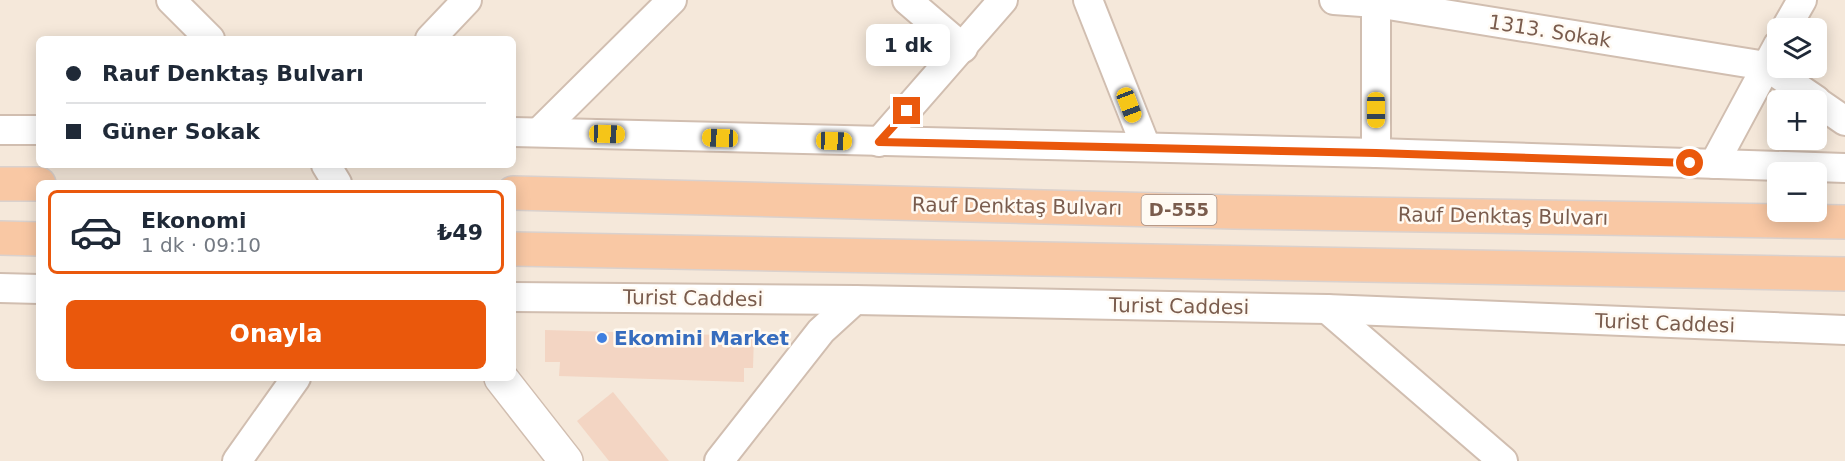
<!DOCTYPE html>
<html lang="tr">
<head>
<meta charset="utf-8">
<style>
	:root { --surface:#fff; --page:#f2f2f3; --text:#1f2937; --muted:#747a83; --line:#e0e1e3; --accent:#ea580c }
	body { margin:0; font-family:"DejaVu Sans",sans-serif; background:var(--page); color:var(--text); height:100vh; display:flex; flex-direction:column; font-size:22px; white-space:nowrap }
	* { box-sizing:border-box; margin:0 }
	p { font-size:20px; color:var(--muted) }
	.icon { flex:none; width:33px; height:33px; fill:none; stroke:currentColor; stroke-width:2; stroke-linecap:round; stroke-linejoin:round }
	.map { position:relative; flex:1; overflow:hidden }
	.side { position:absolute; left:36px; top:180px; width:480px; height:201px; display:flex; flex-direction:column; background:var(--surface); border-radius:9px; box-shadow:0 3px 15px #0003 }
	.side>* { flex:none }
	.hud { position:absolute; left:36px; top:36px; width:480px; height:132px; border-radius:9px; box-shadow:0 3px 15px #0003; display:grid; align-content:center; height:132px; padding:0 30px; background:var(--surface) }
	.buttons { position:absolute; left:1767px; top:18px; display:grid; gap:12px }
	.buttons a { display:grid; place-items:center; width:60px; height:60px; border-radius:9px; background:var(--surface); box-shadow:0 3px 15px #0003; font-size:30px }
	.end { position:absolute; width:27px; height:27px; margin:-14px; border:8px solid #ea580c; background:#fff; box-shadow:0 0 0 3px #fff }
	.from { border-radius:50% }
	.bubble { position:absolute; height:42px; border-radius:9px; background:var(--surface); box-shadow:0 3px 15px #0003; font-size:20px; font-weight:700; line-height:42px; text-align:center }
	.car { position:absolute; width:18px; height:36px; margin:-18px -9px; border-radius:8px; box-shadow:0 0 4px 2px #0007; background:linear-gradient(#f5c518 24%,#345 0 40%,#f5c518 0 76%,#345 0 86%,#f5c518 0) }
	.hud b { display:flex; align-items:center; gap:21px; height:57px; font-size:22px }
	.hud b+b { border-top:2px solid var(--line) }
	.hud i { width:15px; height:15px; background:var(--text) }
	ul { padding:10px 0 0; list-style:none }
	li { display:flex; align-items:center; gap:18px; height:84px; margin:0 12px 9px; padding:0 18px; border:3px solid transparent; border-radius:9px }
	li div { flex:1 }
	li b { display:block; font-size:22px }
	li em { font-style:normal; font-weight:700 }
	li.selected { border-color:var(--accent) }
	li>.icon { width:54px; height:54px; stroke-width:1.5 }
	.action { display:flex; gap:12px; margin-top:auto; padding:12px 30px }
	.action a { flex:1; height:69px; border-radius:9px; background:var(--accent); color:#fff; font-size:24px; font-weight:700; line-height:69px; text-align:center }
	.map>svg:first-child { display:block }
	.residential { fill:#f5e8da; fill-rule:evenodd }
	.building { fill:#f3d5c3 }
	.lines { fill:none; stroke-linecap:round; stroke-linejoin:round }
	.minor-casing { stroke:#d1beb0; stroke-width:32 }
	.tertiary-casing { stroke:#d1beb0; stroke-width:36 }
	.trunk-casing { stroke:#dad1cd; stroke-width:36 }
	.minor { stroke:#fff; stroke-width:28 }
	.tertiary { stroke:#fff; stroke-width:33 }
	.trunk { stroke:#f9c8a4; stroke-width:33 }
	.route { stroke:#ea580c; stroke-width:8 }
	.shop-dot { fill:#3f7fe0; stroke:#fffaf3; stroke-width:2 }
	.labels { text-anchor:middle; stroke-width:5; stroke-linejoin:round; paint-order:stroke }
	.shield { fill:#fffaf3; stroke:#a28b7f; stroke-width:1.5 }
	.shield-label { font-size:18px; font-weight:bold; fill:#7a5c4d }
	.street-label { font-size:20px; fill:#7a5c4d; stroke:#fffaf3 }
	.shop-label { font-size:20px; font-weight:bold; fill:#366cbe; stroke:#fffaf3; text-anchor:start }
</style>
</head>
<body>
<div class="map">
<svg width="1845" height="461" viewBox="0 0 1845 461">
	<rect width="100%" height="100%" fill="#fdf6ec"/>
	<path class="residential" d="M 0,0 L 1845,0 L 1845,461 L 0,461 ZM 1778,28 L 1816,28 L 1816,68 L 1778,68 ZM 39,39 L 513,39 L 513,165 L 39,165 ZM 1778,100 L 1816,100 L 1816,140 L 1778,140 ZM 1778,172 L 1816,172 L 1816,212 L 1778,212 ZM 39,183 L 513,183 L 513,378 L 39,378 Z"/>
	<g class="building">
		<polygon points="545,330 754,336 753,368 744,368 744,382 559,376 560,362 545,362"/>
		<polygon points="613,392 669,461 609,461 577,421"/>
	</g>
	<g class="lines">
		<g class="minor-casing">
			<g id="minor">
				<polyline points="171,0 210,39"/>
				<polyline points="907,0 963,48"/>
				<polyline points="1088,0 1146,147"/>
				<polyline points="1334,0 1376,3 1766,66 1816,100"/>
				<polyline points="1786,28 1802,0"/>
				<polyline points="430,39 467,0"/>
				<polyline points="1816,101 1845,121"/>
				<polyline points="0,130 39,130"/>
				<polyline points="513,132 1376,153 1845,168"/>
				<polyline points="539,132 672,0"/>
				<polyline points="879,142 1003,0"/>
				<polyline points="1376,153 1376,0"/>
				<polyline points="1714,164 1778,45"/>
				<polyline points="326,165 337,183"/>
				<polyline points="0,288 39,289"/>
				<polyline points="513,297 855,300 1327,309 1845,330"/>
				<polyline points="1327,309 1503,461"/>
				<polyline points="237,461 296,378"/>
				<polyline points="719,461 821,331 855,300"/>
			</g>
		</g>
		<g class="tertiary-casing">
			<polyline id="tertiary" points="501,378 566,461"/>
		</g>
		<g class="trunk-casing">
			<g id="trunk">
				<polyline points="0,184 39,184"/>
				<polyline points="513,193 1234,212 1845,222"/>
				<polyline points="0,238 39,239"/>
				<polyline points="513,249 1845,274"/>
			</g>
		</g>
		<use href="#minor" class="minor"/>
		<use href="#tertiary" class="tertiary"/>
		<use href="#trunk" class="trunk"/>
	</g>
	<g class="lines">
		<polyline class="route" points="907,111 879,142 1376,153 1690,163"/>
	</g>
	<circle class="shop-dot" cx="602" cy="338" r="6"/>
	<g class="labels">
		<rect class="shield" x="1141.5" y="195" width="75" height="30" rx="4.5"/>
		<g class="shield-label">
			<text x="1179" y="216">D-555</text>
		</g>
		<g class="street-label">
			<text transform="translate(1550 31) rotate(9)" y="7">1313. Sokak</text>
			<text transform="translate(1017 206) rotate(1)" y="7">Rauf Denktaş Bulvarı</text>
			<text transform="translate(1503 216) rotate(1)" y="7">Rauf Denktaş Bulvarı</text>
			<text transform="translate(693 298) rotate(1)" y="7">Turist Caddesi</text>
			<text transform="translate(1179 306) rotate(1)" y="7">Turist Caddesi</text>
			<text transform="translate(1665 323) rotate(2)" y="7">Turist Caddesi</text>
		</g>
		<g class="shop-label">
			<text x="614" y="345">Ekomini Market</text>
		</g>
	</g>
</svg>
<div class="buttons">
<a><svg class="icon" aria-label="layers" viewBox="0 0 24 24"><path d="M12 4l9 5-9 5-9-5zM3 14l9 5 9-5"/></svg></a>
<a>+</a>
<a>−</a>
</div>
<i class="end from" style="left:1690px;top:163px"></i>
<i class="end" style="left:907px;top:111px"></i>
<div class="bubble" style="left:866px;top:24px;width:84px">1 dk</div>
<i class="car" style="left:1129px;top:105px;rotate:159deg"></i>
<i class="car" style="left:1376px;top:110px;rotate:180deg"></i>
<i class="car" style="left:607px;top:134px;rotate:92deg"></i>
<i class="car" style="left:720px;top:138px;rotate:272deg"></i>
<i class="car" style="left:834px;top:141px;rotate:92deg"></i>
<div class="hud">
<b><i class="from"></i>Rauf Denktaş Bulvarı</b>
<b><i></i>Güner Sokak</b>
</div>
<section class="side">
<ul>
<li class="selected"><svg class="icon" aria-label="car" viewBox="0 0 24 24"><path d="M5 17H2v-5l4-1 3-4h7l3 4 3 1v5h-3M9 17h6M6 11h13"/><circle cx="7" cy="17" r="2"/><circle cx="17" cy="17" r="2"/></svg><div><b>Ekonomi</b><p>1 dk · 09:10</p></div><em>₺49</em></li>
</ul>
<div class="action"><a>Onayla</a></div>
</section>
</div>
</body>
</html>
